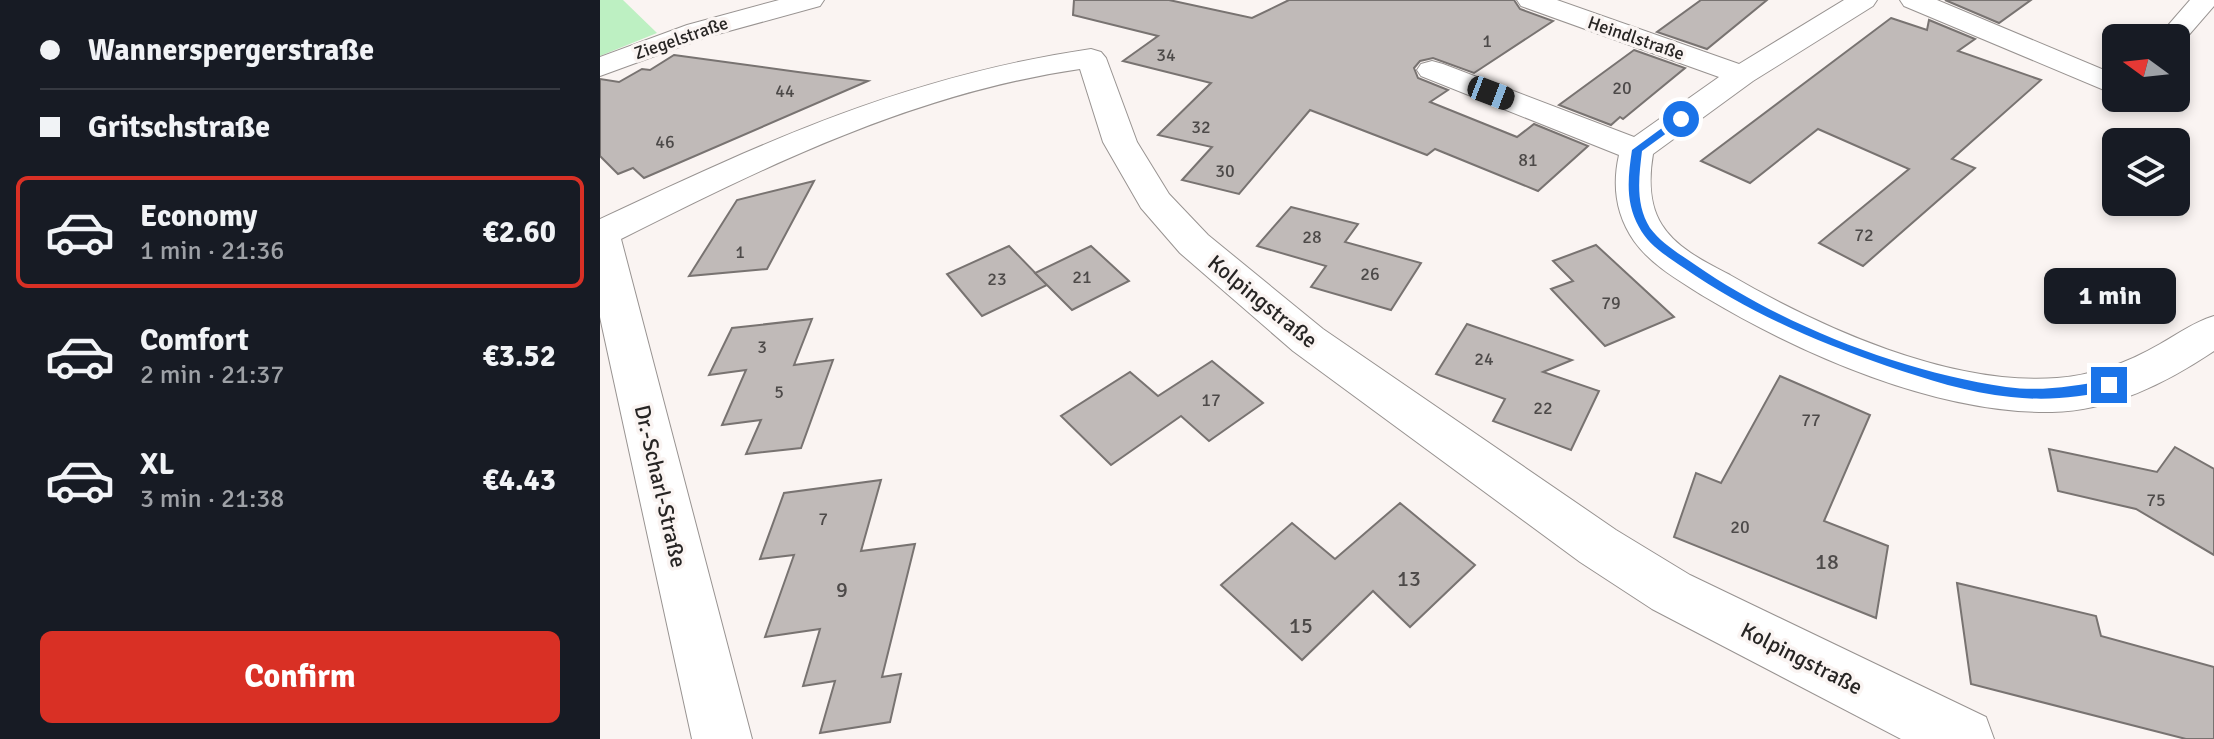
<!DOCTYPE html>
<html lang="en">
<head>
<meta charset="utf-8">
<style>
	:root { --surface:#171b24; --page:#242831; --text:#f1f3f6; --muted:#9ea1a6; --line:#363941; --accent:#d93025 }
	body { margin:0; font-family:Signika,sans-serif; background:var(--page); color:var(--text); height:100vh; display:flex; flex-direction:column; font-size:30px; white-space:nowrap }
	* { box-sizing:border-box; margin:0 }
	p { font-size:26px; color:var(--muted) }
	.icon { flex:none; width:44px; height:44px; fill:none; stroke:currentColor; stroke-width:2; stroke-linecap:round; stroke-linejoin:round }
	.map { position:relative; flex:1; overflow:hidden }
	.details { display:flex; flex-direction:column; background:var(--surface); width:600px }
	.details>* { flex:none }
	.hud { display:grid; align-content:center; height:176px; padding:0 40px; background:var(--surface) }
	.needle { width:52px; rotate:285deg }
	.buttons { position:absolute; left:1502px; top:24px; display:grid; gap:16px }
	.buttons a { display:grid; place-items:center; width:88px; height:88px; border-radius:12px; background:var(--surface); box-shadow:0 4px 12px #0003; font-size:40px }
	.end { position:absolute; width:36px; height:36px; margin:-18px; border:10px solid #1a73e8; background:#fff; box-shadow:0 0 0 4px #fff }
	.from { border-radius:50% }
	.bubble { position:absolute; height:56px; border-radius:12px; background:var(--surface); box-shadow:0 4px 12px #0003; font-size:26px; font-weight:700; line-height:56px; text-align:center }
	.car { position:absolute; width:24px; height:48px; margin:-24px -12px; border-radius:10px; box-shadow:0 0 6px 2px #0007; background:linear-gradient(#222 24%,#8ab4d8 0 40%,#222 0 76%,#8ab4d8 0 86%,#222 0) }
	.hud b { display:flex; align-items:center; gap:28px; height:76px; font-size:30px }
	.hud b+b { border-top:2px solid var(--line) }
	.hud i { width:20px; height:20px; background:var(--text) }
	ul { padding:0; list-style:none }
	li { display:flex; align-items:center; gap:24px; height:112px; margin:0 16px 12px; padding:0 24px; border:4px solid transparent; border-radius:12px }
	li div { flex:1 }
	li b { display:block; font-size:30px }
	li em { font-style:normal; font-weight:700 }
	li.selected { border-color:var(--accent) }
	li>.icon { width:72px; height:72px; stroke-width:1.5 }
	.primary-button { display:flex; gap:16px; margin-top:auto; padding:16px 40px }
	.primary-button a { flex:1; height:92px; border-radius:12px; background:var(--accent); color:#fff; font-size:32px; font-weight:700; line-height:92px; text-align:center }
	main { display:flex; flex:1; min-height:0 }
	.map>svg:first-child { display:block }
	.green { fill:#bdf0c2 }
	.building { fill:#c0bab8; stroke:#787371; stroke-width:2 }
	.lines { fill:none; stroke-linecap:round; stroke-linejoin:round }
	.minor-casing { stroke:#989391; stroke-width:2 }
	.minor { fill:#fff; fill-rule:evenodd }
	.route { fill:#1a73e8 }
	.labels { text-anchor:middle; stroke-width:7; stroke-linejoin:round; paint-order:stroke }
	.far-street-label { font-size:18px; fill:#272524; stroke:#faf4f2 }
	.number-label { font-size:18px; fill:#4d4a49 }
	.street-label { font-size:22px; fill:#272524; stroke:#faf4f2 }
	.near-number-label { font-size:22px; fill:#4d4a49 }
</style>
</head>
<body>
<main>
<section class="details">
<div class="hud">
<b><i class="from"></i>Wannerspergerstraße</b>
<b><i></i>Gritschstraße</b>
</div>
<ul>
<li class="selected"><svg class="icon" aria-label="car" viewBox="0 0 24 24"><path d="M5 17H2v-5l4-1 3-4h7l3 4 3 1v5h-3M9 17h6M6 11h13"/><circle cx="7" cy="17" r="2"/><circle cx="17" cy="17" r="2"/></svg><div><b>Economy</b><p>1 min · 21:36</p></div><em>€2.60</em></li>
<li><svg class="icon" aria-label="car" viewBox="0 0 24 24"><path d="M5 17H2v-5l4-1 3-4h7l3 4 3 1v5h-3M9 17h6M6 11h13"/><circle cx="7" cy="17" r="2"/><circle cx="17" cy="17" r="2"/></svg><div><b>Comfort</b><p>2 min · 21:37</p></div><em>€3.52</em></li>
<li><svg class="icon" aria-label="car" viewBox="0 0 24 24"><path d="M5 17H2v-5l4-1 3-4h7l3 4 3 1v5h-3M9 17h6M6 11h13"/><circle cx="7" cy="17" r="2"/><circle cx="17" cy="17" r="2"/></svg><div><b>XL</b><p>3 min · 21:38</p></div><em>€4.43</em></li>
</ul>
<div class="primary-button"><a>Confirm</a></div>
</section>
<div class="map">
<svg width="1614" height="739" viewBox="0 0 1614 739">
	<rect width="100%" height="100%" fill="#faf4f2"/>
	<polygon class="green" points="0,0 23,0 57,33 0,56"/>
	<g class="building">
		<polygon points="474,0 569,0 652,18 689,0 914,0 920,9 953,21 874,73 833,58 820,61 814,68 818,78 848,90 830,102 917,137 934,124 988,146 938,191 835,149 827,155 710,110 639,194 582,180 612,147 558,135 611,83 523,61 558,36 473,15"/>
		<polygon points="1101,0 1167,0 1107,49 1057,32"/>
		<polygon points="1345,0 1431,0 1399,23"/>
		<polygon points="1291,18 1327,30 1329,20 1375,39 1358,51 1441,80 1352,159 1375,168 1263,266 1219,243 1309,169 1218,129 1150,183 1101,161"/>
		<polygon points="1034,50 1085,68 1023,119 1020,117 1011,125 959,105"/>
		<polygon points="74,55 198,72 268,81 44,178 33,168 18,174 0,156 0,79 19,82 42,69 50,70"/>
		<polygon points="214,181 167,269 89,276 137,200"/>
		<polygon points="691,207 758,224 745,242 821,263 791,310 711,287 726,266 657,246"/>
		<polygon points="996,245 1074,317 1005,346 951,289 973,281 953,261"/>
		<polygon points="409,246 447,285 382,316 347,274"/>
		<polygon points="491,246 529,281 472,310 435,273"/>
		<polygon points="212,319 194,365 233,360 201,448 146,454 161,420 122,425 146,370 109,375 132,328"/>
		<polygon points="867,324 972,360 943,372 999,391 971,450 893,421 905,399 836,374"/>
		<polygon points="612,361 663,403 609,441 581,416 511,465 461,416 530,372 558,396"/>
		<polygon points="1180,376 1270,415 1224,521 1288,546 1276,618 1074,537 1096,473 1121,483"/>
		<polygon points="1575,447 1614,469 1614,555 1536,509 1458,491 1449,449 1557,472"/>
		<polygon points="281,480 261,551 315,544 282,677 301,674 290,722 220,733 235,681 203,686 220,629 165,637 194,555 160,559 184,493"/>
		<polygon points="800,503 875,565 810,627 773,591 702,660 621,585 692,523 735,559"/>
		<polygon points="1357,583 1496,616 1501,636 1614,667 1614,739 1586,739 1371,684"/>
	</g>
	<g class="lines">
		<g class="minor-casing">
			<g id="minor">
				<polygon points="179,0 224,0 220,6 107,37 0,76 0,57 87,25"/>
				<path d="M 917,0 L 957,0 L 1139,64 L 1244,0 L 1277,0 L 1273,6 L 1153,81 L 1053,154 C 1049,177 1049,205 1062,225 C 1076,248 1107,263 1130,275 C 1221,328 1350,386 1457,378 C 1495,375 1527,363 1560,344 C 1578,334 1594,322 1614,316 L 1614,351 C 1566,383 1511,411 1452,412 C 1337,414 1202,355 1105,297 C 1080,281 1052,266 1034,241 C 1016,215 1012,186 1019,155 L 821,76 L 817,70 L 821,64 L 832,61 L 843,64 L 1034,137 L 1119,77 L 921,6 Z"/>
				<polygon points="1300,0 1337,0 1516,75 1516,95 1304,6"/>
				<polygon points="1590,0 1614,0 1614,6 1581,44 1576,45 1576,38 1557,38"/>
				<path d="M 491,49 L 501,52 L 506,58 L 537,142 L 569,194 L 608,235 L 723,329 L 1016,530 L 1090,575 L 1386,717 L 1394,739 L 1301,739 L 1052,609 L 980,562 L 693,351 L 580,253 L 541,208 L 503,142 L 480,69 C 315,93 168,165 21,239 L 152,739 L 92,739 L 0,317 L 0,219 C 166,141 307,76 491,49 Z"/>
			</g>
		</g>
		<use href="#minor" class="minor"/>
	</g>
	<path class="route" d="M 1077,117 L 1086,119 L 1042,151 C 1039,177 1035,204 1050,228 C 1062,244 1081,255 1097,266 C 1184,326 1302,372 1406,387 C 1442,392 1474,386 1509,380 L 1515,385 L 1513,389 C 1480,398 1445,401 1411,397 C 1368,393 1327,379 1287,366 C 1215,341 1146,311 1084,268 C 1068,257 1048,245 1039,227 C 1025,202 1028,177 1032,150 Z"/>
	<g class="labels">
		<g class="far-street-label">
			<text transform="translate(81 38) rotate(-19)" y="6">Ziegelstraße</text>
			<text transform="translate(1036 38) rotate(19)" y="6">Heindlstraße</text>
		</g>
		<g class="number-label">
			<text x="887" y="47">1</text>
			<text x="566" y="61">34</text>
			<text x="1022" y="94">20</text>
			<text x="185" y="97">44</text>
			<text x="601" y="133">32</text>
			<text x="65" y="148">46</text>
			<text x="928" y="166">81</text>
			<text x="625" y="177">30</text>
			<text x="1264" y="241">72</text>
			<text x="712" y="243">28</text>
			<text x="140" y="258">1</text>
			<text x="770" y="280">26</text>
			<text x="482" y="283">21</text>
			<text x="397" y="285">23</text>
			<text x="1011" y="309">79</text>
			<text x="162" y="353">3</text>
			<text x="884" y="365">24</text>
			<text x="179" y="398">5</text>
			<text x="611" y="406">17</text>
			<text x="943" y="414">22</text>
			<text x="1211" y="426">77</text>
			<text x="1556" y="506">75</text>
			<text x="223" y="525">7</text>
			<text x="1140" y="533">20</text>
		</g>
		<g class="street-label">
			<text transform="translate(663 301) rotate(39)" y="8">Kolpingstraße</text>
			<text transform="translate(61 486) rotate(77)" y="8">Dr.-Scharl-Straße</text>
			<text transform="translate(1202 658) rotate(27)" y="8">Kolpingstraße</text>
		</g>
		<g class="near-number-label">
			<text x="1227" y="569">18</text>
			<text x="809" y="586">13</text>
			<text x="242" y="597">9</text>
			<text x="701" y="633">15</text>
		</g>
	</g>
</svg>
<div class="buttons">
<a><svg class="needle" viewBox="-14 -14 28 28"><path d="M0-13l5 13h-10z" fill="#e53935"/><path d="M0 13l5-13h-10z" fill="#9ea1a6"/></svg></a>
<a><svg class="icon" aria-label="layers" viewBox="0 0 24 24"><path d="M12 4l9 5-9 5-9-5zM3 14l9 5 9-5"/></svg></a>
</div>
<i class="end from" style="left:1081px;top:119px"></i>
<i class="end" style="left:1509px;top:385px"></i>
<div class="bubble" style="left:1444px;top:268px;width:132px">1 min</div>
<i class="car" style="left:891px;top:93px;rotate:111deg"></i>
</div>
</main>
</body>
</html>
